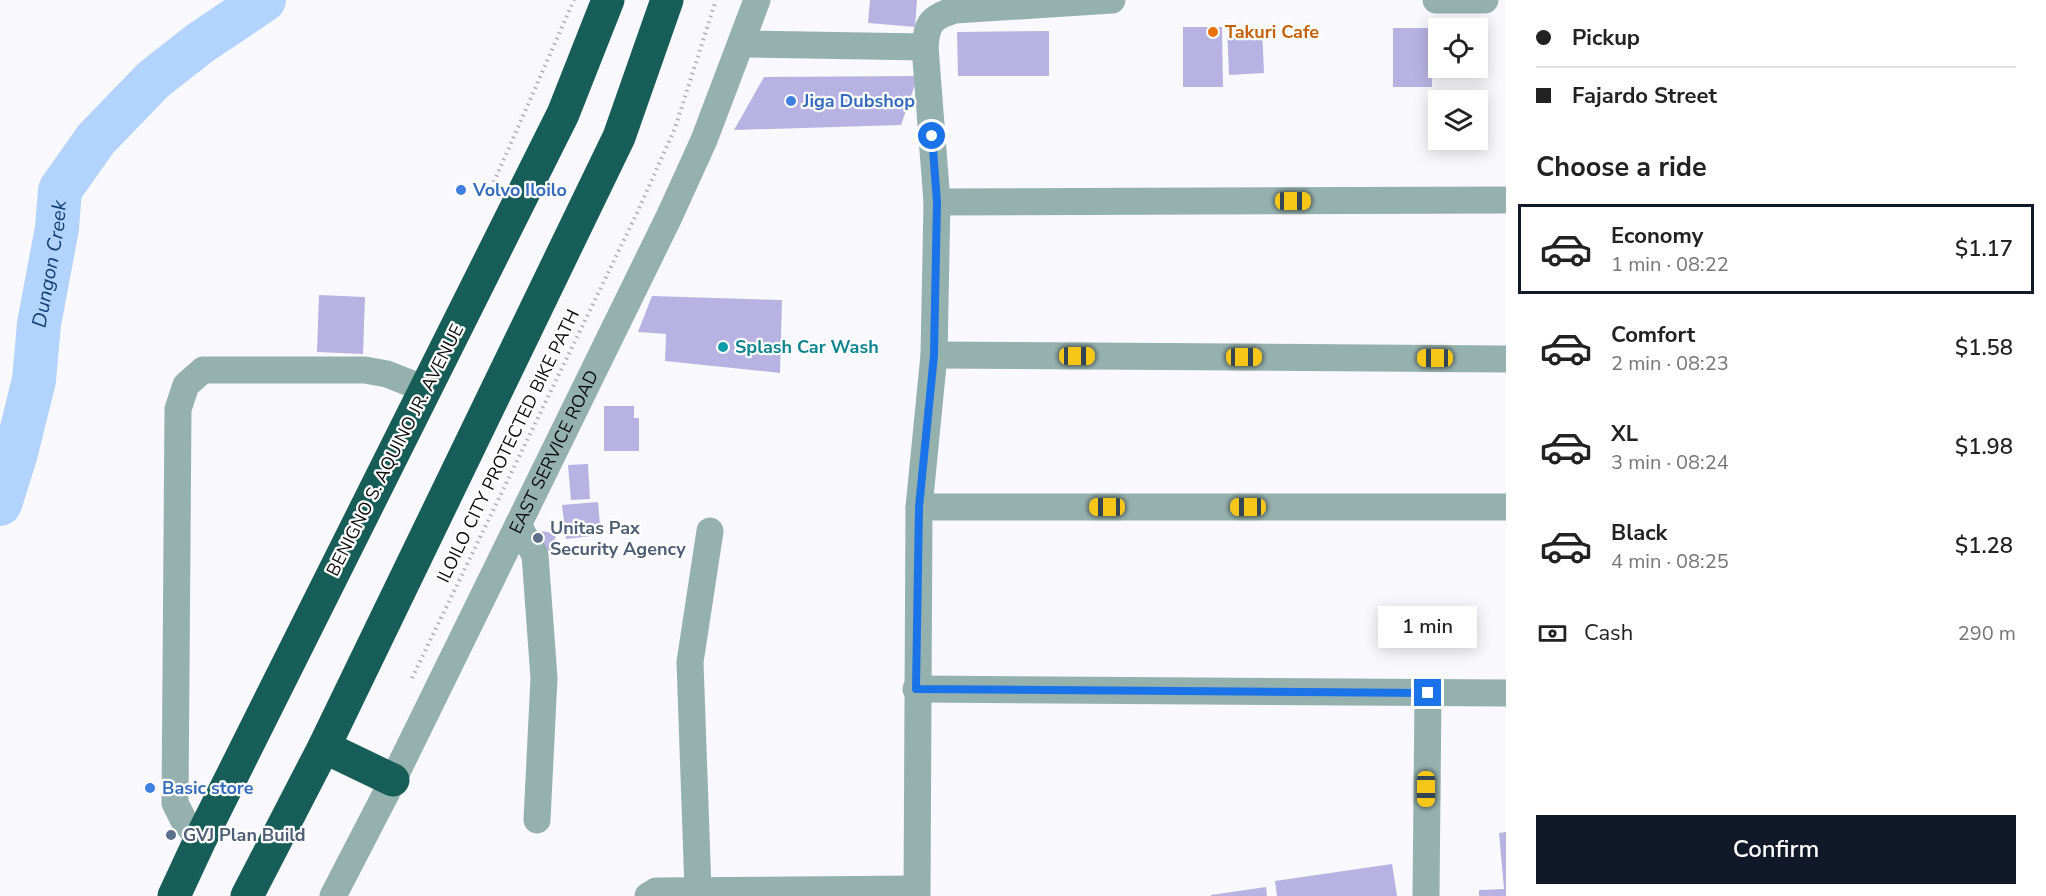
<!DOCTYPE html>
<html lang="en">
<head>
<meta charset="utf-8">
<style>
	:root { --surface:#fff; --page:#f2f2f2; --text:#222; --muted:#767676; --line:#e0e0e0; --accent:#111827 }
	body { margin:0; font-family:"Nunito Sans",sans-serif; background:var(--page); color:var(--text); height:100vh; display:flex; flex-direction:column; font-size:22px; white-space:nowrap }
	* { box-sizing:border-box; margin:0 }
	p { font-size:20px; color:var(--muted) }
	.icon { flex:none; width:33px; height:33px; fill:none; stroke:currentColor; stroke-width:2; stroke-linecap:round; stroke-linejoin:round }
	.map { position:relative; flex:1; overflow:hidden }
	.side { display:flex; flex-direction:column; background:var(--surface); width:540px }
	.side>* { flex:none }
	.banner { display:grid; align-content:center; height:132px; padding:0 30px; background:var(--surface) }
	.buttons { position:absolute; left:1428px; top:18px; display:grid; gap:12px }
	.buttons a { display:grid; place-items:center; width:60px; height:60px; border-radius:0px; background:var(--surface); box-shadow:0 3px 15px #0003; font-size:30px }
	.end { position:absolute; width:27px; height:27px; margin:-14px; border:8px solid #1a73e8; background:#fff; box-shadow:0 0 0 3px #fff }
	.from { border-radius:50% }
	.bubble { position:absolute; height:42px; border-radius:0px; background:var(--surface); box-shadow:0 3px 15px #0003; font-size:20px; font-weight:600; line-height:42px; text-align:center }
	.car { position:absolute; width:18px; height:36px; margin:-18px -9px; border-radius:8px; box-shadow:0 0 4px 2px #0007; background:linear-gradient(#f5c518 24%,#345 0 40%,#f5c518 0 76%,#345 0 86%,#f5c518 0) }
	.banner b { display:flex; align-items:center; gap:21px; height:57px; font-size:22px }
	.banner b+b { border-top:2px solid var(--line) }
	.banner i { width:15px; height:15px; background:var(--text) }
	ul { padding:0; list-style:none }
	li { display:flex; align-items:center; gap:18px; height:90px; margin:0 12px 9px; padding:0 18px; border:3px solid transparent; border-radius:0px }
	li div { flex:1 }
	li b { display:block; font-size:22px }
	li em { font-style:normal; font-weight:600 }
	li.current { border-color:var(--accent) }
	li>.icon { width:54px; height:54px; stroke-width:1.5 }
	h2 { padding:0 30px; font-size:27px; line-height:72px }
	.pay { display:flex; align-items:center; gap:15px; height:66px; padding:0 30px; font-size:22px }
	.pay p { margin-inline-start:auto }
	.action { display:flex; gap:12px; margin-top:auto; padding:12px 30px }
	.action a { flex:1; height:69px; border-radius:0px; background:var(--accent); color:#fff; font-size:24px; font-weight:600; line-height:69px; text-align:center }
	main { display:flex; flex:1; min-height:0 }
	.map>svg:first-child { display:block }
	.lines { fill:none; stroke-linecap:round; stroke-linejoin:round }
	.river { stroke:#b2d3fd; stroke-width:44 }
	.building { fill:#b8b2e2 }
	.path { stroke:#aeadb1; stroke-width:4; stroke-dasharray:1.5 4.5; stroke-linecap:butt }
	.minor { stroke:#95b1ad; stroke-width:27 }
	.highway { stroke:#175e58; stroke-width:33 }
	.route { stroke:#1a73e8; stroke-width:8 }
	.food-dot { fill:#e8710a; stroke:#fff; stroke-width:2 }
	.shop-dot { fill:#3f7fe0; stroke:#fff; stroke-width:2 }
	.culture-dot { fill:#0f9aa8; stroke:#fff; stroke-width:2 }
	.service-dot { fill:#5c6f8a; stroke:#fff; stroke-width:2 }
	.labels { text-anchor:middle; stroke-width:4.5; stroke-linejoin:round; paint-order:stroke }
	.food-label { font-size:18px; font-weight:bold; fill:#c56008; stroke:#fff; text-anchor:start }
	.shop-label { font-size:18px; font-weight:bold; fill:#366cbe; stroke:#fff; text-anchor:start }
	.culture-label { font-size:18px; font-weight:bold; fill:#0d838f; stroke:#fff; text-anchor:start }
	.street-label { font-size:18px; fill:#0b0b0c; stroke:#fff }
	.service-label { font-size:18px; font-weight:bold; fill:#4e5e75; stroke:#fff; text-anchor:start }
	.water-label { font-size:20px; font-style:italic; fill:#123e71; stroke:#fff }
</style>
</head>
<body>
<main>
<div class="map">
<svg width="1506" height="896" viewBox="0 0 1506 896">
	<rect width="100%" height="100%" fill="#f9f8fd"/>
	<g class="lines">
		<path class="river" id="s1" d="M 0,504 L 16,453 L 34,380 L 39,324 L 57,228 L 60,190 L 96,139 L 153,80 L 200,43 L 264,0"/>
	</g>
	<g class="building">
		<polygon points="870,0 917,0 915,27 868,23"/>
		<polygon points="1183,27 1222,27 1223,87 1183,87"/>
		<polygon points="1227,28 1262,28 1264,73 1229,75"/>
		<polygon points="1393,28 1431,28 1432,87 1393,87"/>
		<polygon points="1049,31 1049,76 958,76 957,32"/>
		<polygon points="918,76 901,125 734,130 764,77"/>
		<polygon points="319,295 365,297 363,354 317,352"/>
		<polygon points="652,296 782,300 780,373 665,361 666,334 638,332"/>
		<polygon points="604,406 634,406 634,418 639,418 639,451 604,451"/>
		<polygon points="588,464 590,499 571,500 568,465"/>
		<polygon points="598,502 601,535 566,539 562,505"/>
		<polygon points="542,531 556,534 552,551 538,548"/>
		<polygon points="1506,832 1506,896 1479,896 1479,890 1504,889 1499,833"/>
		<polygon points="1392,864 1397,896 1277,896 1275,881"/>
		<polygon points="1266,887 1267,896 1211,896 1211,895"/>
	</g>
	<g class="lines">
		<g class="path">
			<polyline points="489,193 574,0"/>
			<polyline points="412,678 637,213 675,128 716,0"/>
		</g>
		<g class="minor">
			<path d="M 1112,0 L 955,10 C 931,17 927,23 925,47 L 937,202 L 1506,200"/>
			<polyline points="1436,0 1485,0"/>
			<polyline points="742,44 925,47"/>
			<polyline points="934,355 1506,359"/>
			<polyline points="919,507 1506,507"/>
			<polyline points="518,525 535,555 544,678 537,820"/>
			<polyline points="916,689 1506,693"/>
			<polyline points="200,840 183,819 175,803 178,409 186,385 203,370 365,370 387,374 425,389"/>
			<polyline points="698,890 690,662 710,531"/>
			<path id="s2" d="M 333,896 L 393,780 L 669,217 L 704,140 L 757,0"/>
			<polyline points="648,896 656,891 916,889"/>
			<polyline points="917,896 919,507 934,355 937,202"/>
			<polyline points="1426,896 1428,693"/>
		</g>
		<g class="highway">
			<polyline points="324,747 393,780"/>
			<polyline points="174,896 200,840 563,114 608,0"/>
			<polyline points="247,896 324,747 619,137 667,0"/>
		</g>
	</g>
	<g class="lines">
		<polyline class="route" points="932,136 937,202 934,355 919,507 916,689 1428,693"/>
	</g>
	<circle class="food-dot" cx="1213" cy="32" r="6"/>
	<g class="shop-dot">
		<circle cx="791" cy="101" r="6"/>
		<circle cx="461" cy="190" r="6"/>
		<circle cx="150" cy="788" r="6"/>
	</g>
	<circle class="culture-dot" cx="723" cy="347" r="6"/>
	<g class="service-dot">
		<circle cx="538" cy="538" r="6"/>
		<circle cx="171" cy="835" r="6"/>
	</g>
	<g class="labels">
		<g class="food-label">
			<text x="1225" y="38">Takuri Cafe</text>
		</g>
		<g class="shop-label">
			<text x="803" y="107">Jiga Dubshop</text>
			<text x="473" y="196">Volvo Iloilo</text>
			<text x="162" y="794">Basic store</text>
		</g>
		<g class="culture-label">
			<text x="735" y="353">Splash Car Wash</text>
		</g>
		<g class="street-label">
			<text transform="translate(508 446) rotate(-64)" y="6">ILOILO CITY PROTECTED BIKE PATH</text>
			<text transform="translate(395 450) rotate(-63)" y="6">BENIGNO S. AQUINO JR. AVENUE</text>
			<text dy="6" stroke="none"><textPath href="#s2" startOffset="496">EAST SERVICE ROAD</textPath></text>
		</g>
		<g class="service-label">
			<text x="550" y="534">Unitas Pax<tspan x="550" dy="21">Security Agency</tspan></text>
			<text x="183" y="841">GVJ Plan Build</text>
		</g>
		<g class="water-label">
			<text dy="7" stroke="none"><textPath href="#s1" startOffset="246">Dungon Creek</textPath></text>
		</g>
	</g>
</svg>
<div class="buttons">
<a><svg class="icon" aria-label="locate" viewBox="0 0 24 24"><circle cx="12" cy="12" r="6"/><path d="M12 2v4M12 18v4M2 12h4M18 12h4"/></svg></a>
<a><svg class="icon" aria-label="layers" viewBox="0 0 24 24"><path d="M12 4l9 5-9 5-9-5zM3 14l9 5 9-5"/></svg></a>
</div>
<i class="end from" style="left:932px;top:136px"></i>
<i class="end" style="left:1428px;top:693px"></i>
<div class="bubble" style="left:1378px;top:606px;width:99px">1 min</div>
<i class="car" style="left:1293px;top:201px;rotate:90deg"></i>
<i class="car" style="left:1077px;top:356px;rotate:90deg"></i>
<i class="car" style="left:1244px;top:357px;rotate:90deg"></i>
<i class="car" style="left:1435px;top:358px;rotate:270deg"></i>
<i class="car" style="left:1107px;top:507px;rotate:270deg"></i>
<i class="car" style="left:1248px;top:507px;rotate:270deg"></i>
<i class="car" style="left:1426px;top:789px;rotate:180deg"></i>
</div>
<section class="side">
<div class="banner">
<b><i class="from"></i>Pickup</b>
<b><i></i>Fajardo Street</b>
</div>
<h2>Choose a ride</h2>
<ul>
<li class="current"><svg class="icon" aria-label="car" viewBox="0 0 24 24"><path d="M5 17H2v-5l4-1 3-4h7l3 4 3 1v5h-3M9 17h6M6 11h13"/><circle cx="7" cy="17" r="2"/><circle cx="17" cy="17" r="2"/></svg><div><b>Economy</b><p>1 min · 08:22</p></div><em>$1.17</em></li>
<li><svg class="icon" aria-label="car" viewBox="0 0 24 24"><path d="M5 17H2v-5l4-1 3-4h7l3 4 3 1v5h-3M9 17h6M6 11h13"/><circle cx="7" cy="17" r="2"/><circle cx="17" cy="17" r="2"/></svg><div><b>Comfort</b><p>2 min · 08:23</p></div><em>$1.58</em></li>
<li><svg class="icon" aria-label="car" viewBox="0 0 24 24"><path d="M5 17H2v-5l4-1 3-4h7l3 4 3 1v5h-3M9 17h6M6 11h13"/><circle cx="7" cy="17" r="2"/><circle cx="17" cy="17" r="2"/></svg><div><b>XL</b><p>3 min · 08:24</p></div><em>$1.98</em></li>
<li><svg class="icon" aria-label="car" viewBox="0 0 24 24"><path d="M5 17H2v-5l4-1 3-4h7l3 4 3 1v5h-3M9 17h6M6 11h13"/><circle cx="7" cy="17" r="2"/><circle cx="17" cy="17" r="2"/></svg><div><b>Black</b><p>4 min · 08:25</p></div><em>$1.28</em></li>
</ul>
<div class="pay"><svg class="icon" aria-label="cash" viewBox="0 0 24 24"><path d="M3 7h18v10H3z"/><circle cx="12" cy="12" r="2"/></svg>Cash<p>290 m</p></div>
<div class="action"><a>Confirm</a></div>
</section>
</main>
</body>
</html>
